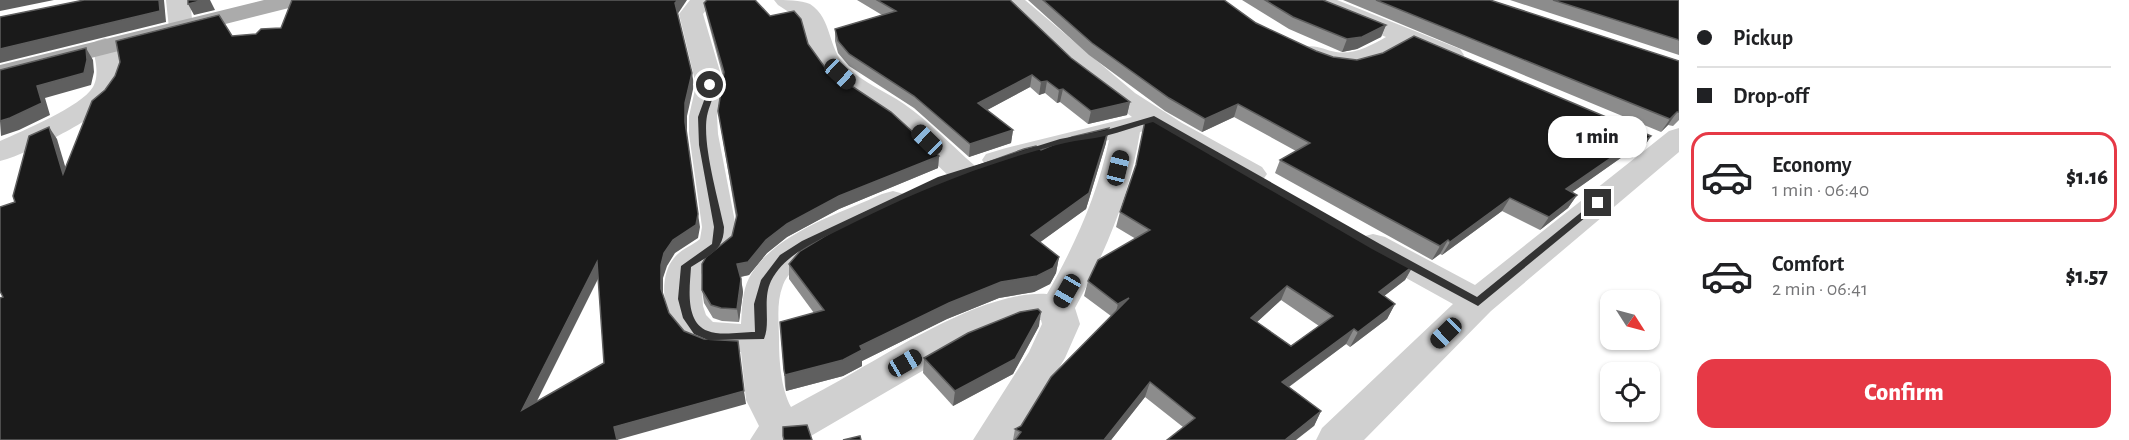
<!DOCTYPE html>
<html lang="en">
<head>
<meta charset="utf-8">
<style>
	:root { --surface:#fff; --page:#f2f2f2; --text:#202124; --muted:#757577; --line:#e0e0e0; --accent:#e63946 }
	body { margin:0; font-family:"Alegreya Sans",sans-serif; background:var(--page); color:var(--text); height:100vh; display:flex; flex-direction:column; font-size:22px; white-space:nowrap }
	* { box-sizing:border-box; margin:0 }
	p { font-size:20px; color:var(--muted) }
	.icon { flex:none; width:33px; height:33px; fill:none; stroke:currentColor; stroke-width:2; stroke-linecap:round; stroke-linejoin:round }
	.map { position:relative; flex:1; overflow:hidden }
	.sheet { display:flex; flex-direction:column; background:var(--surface); width:450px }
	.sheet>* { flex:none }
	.guide { display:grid; align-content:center; height:132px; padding:0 18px; background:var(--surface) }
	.needle { width:39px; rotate:126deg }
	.fabs { position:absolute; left:1600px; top:290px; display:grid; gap:12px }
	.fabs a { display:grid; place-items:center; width:60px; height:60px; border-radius:12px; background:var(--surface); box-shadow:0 2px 4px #0004; font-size:30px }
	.end { position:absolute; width:27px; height:27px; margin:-14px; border:8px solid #333; background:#fff; box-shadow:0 0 0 3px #fff }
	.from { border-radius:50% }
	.bubble { position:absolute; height:42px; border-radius:18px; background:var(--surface); box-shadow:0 2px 4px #0004; font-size:20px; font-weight:800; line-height:42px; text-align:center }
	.car { position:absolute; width:18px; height:36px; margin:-18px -9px; border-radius:8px; box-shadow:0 0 4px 2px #0007; background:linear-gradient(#222 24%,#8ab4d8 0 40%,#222 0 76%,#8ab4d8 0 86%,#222 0) }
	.guide b { display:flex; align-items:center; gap:21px; height:57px; font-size:22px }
	.guide b+b { border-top:2px solid var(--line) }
	.guide i { width:15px; height:15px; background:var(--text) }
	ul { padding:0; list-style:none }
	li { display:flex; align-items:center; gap:18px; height:90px; margin:0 12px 9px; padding:0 6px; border:3px solid transparent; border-radius:18px }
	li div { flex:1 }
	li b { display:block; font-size:22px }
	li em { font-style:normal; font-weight:800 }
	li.current { border-color:var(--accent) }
	li>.icon { width:54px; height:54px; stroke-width:1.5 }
	.primary-button { display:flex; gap:12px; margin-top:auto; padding:12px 18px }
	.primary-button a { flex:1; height:69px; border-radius:18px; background:var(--accent); color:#fff; font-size:24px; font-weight:800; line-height:69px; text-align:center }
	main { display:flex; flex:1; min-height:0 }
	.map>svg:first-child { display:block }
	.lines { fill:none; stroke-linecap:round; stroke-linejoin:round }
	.minor { fill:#d0d0d0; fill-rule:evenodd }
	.major { fill:#ababab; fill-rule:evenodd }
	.wall { fill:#8c8c8c; fill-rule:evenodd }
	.shaded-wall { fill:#5f5f5f }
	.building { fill:#1a1a1a; stroke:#5f5f5f; stroke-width:1.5; fill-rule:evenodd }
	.route { fill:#333 }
</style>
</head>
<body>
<main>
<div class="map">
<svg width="1679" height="440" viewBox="0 0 1679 440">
	<rect width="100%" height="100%" fill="#fff"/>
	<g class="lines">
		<g class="minor">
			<polygon points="166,0 190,0 193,28 190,33 181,35 172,33 169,28"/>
			<path d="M 690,0 L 714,0 L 703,14 L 724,85 L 717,116 L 718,134 L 736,227 L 733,243 L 728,251 L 704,268 L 701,275 L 703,306 L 706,315 L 713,322 L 741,324 C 742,308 742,292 749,278 C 772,234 839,214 882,194 L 893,191 L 904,194 L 909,201 L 904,208 C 875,223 794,254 783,285 C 776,303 779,321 779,340 C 779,360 781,389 791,407 C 812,395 834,384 856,371 C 905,343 989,290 1047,294 C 1074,247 1098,194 1109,140 L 997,169 L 986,166 L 982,160 L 986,154 L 1006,148 L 1132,117 L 1086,81 L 999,0 L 1025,0 L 1135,93 L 1182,123 L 1262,167 L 1267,174 L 1262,181 L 1251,183 L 1240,181 L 1152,129 L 1140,132 C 1130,195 1105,253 1075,308 L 1080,324 L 1065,358 L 1016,440 L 973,440 L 1029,352 L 1042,324 L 1041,320 L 1017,324 L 965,346 L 804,440 L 750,440 L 759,426 L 746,400 L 741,352 C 724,353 702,353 687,342 C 664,326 656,279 674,258 C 681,249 692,246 700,239 L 702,227 L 689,134 L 689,116 L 696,85 L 679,14 Z"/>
			<path d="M 774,0 C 785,0 801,0 810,4 C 833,19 827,48 846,66 C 863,83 885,91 904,104 C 930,122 951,145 974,165 L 978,172 L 974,179 L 963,181 L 952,179 L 892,122 L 828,79 L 810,54 L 801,20 L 778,5 Z"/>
			<path d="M 1304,0 L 1337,0 L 1460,49 L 1464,55 L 1460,61 L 1451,63 L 1442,61 L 1408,46 C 1379,62 1353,73 1320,64 C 1312,62 1305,60 1300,53 L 1304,47 C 1317,44 1324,50 1336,52 C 1354,55 1370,46 1386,37 L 1308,5 Z"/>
			<path d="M 105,38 L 114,41 C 147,89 92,118 56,137 C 38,146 19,156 0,161 L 0,141 C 22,131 81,107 93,87 C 100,75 95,58 92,46 L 96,41 Z"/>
			<polygon points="1679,128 1679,152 1491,311 1364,440 1316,440 1322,428 1453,304 1361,253 1356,245 1361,237 1373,234 1385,237 1475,285 1669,131"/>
		</g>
		<polygon class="major" points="264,0 305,0 301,5 0,81 0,65"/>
	</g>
	<g class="wall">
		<polygon points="857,0 1010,0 1071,58 1130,102 1127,115 1088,124 1060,102 1057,103 1045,93 1039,95 1030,87 987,110 1013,130 1011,143 969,157 914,108 849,66 838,53 835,41 835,29 882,15"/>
		<polygon points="1028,0 1224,0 1256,23 1316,51 1333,57 1651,136 1642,150 1632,158 1625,155 1572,192 1577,195 1568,208 1540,230 1502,211 1442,255 1440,254 1432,260 1275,173 1280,160 1296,151 1234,117 1202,132 1165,111 1089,55"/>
		<polygon points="1242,0 1323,0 1386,25 1381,37 1357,49 1342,52 1289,29"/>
		<polygon points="1343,0 1490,0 1679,61 1679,120 1673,126 1668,125 1661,132"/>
		<polygon points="1510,0 1679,0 1679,55"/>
		<polygon points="704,3 770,16 808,44 826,69 939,156 938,168 839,209 787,237 767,253 749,275 741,277 743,292 739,322 722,321 713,318 704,303 702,290 732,236 736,218 720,123 718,111 723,77 706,14"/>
		<path d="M 1177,131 L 1176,134 L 1413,266 L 1405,280 L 1384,296 L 1395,304 L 1387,319 L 1350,347 L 1346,344 L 1289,387 L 1321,411 L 1314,426 L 1183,427 L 1145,397 L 1111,440 L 1013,440 L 1015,429 L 1021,426 L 1111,316 L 1084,296 L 1088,281 L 1136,239 L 1116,227 L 1120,212 ZM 1281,300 L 1319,326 L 1291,346 L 1257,322 Z"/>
		<polygon points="1106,143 1086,209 1040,242 1059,257 1056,273 1050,284 1034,292 999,298 947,319 862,361 862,366 843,376 786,391 785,386 780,322 814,313 789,279 789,264 1041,150"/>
		<polygon points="1039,326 1013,374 953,406 923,373 924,358"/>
	</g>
	<g class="shaded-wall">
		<polygon points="0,0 54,0 0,11"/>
		<polygon points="159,0 164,0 166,22 0,63 0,49"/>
		<polygon points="204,0 210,0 215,10 194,15 188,4"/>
		<polygon points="678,0 687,0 677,15 675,3"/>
		<polygon points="1386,25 1381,37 1357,49 1342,52 1347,39"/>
		<polygon points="86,48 93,60 94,72 91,85 45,98 50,115 19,130 1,136 0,121 37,86"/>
		<polygon points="692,73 694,85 687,116 687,134 685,122 685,103"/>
		<polygon points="1032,75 1030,87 976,116 978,103"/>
		<polygon points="1047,81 1045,93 1039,95 1041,82"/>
		<polygon points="1063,89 1060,102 1057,103 1059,90"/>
		<polygon points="1130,102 1127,115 1088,124 1091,111"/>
		<polygon points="1238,104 1234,117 1202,132 1205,119"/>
		<polygon points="1677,112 1668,125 1661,132 1670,119"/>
		<polygon points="49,127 57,139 71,186 63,174"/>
		<polygon points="1109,128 1106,143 1086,209 1028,251 1031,235"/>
		<polygon points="1013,130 1011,143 969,157 970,144"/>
		<polygon points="1651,136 1642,150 1632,158 1640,144"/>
		<polygon points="1634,142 1625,155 1557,203 1566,189"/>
		<polygon points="939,156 938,168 839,209 787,237 767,253 749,275 739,277 737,264 766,240 787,224 839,196"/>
		<polygon points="1577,195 1568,208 1540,230 1549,217"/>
		<polygon points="1510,198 1502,211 1442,255 1450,242"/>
		<polygon points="698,214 700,227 698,238 675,253 667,266 663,278 663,302 661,289 661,265 664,253 673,240"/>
		<polygon points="1448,240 1440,254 1432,260 1440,246"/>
		<polygon points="1059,257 1056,273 1050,284 1034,292 999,298 947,319 862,361 862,366 843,376 786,391 785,375 860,346 949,303"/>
		<polygon points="597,262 600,275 526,423 522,410"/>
		<polygon points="1413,266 1405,280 1371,306 1379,292"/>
		<polygon points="741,279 743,292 739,322 737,309"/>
		<polygon points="1287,286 1281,300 1245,333 1251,318"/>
		<polygon points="1129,298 1114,319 1118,304"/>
		<polygon points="1395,304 1387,319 1350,347 1358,332"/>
		<polygon points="1041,312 1039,326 1013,374 953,406 955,391"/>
		<polygon points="1354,329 1346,344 1275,397 1282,382"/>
		<polygon points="1150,382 1145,397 1111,440 1104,440"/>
		<polygon points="744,391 746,404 617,440 614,427"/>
		<polygon points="1321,411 1314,426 1296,440 1285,440"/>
	</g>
	<g class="building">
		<polygon points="84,0 159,0 160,11 0,49 0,17"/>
		<polygon points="188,0 204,0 188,4"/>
		<path d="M 292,0 L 678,0 L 675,3 L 692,73 L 685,103 L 685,122 L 698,214 L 696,225 L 673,240 L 664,253 L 661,265 L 661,289 L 669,313 L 684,331 L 704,339 L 738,341 L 744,391 L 614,427 L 617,440 L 0,440 L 0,298 L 3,297 L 0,291 L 0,207 L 15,202 L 13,196 L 29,136 L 49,127 L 63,174 L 92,101 L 105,90 L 115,76 L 120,62 L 116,41 L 219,15 L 232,36 L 256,34 L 261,29 L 281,28 ZM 597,262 L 604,363 L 522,410 Z"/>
		<polygon points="707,0 755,0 770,16 794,11 801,19 808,44 826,69 891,112 939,156 839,196 787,224 766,240 748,262 737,264 741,279 737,309 721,308 711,305 702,290 702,264 706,257 732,236 737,215 718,111 724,72 704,3"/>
		<polygon points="877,0 1010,0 1071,58 1130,102 1091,111 1063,89 1059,90 1047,81 1041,82 1032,75 978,103 1013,130 970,144 914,96 849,54 838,41 835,29 896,11"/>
		<polygon points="1043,0 1224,0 1256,23 1316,51 1333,57 1357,60 1383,53 1414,36 1651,136 1640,144 1634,142 1566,189 1577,195 1549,217 1510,198 1450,242 1448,240 1440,246 1280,160 1310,143 1238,104 1205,119 1169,98 1092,43"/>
		<polygon points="1265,0 1323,0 1386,25 1362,37 1347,39 1293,17"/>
		<polygon points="1376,0 1490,0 1679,61 1679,112 1677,112 1670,119"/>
		<polygon points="1553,0 1679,0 1679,40"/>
		<polygon points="86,48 87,60 84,73 37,86 42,103 10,118 0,121 0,70"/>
		<path d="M 1154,118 L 1177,131 L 1173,132 L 1226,159 L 1413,266 L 1379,292 L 1395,304 L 1358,332 L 1354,329 L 1282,382 L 1321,411 L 1285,440 L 1167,440 L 1195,418 L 1150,382 L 1104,440 L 1015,440 L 1021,432 L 1015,429 L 1021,426 L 1051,377 L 1129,298 L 1118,304 L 1088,281 L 1098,260 L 1150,230 L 1120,212 L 1136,165 L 1145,121 ZM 1287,286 L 1333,316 L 1291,346 L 1251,318 Z"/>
		<polygon points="1109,128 1089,193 1031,235 1059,257 1053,268 1037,276 1001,282 949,303 860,346 862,350 843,360 785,375 784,370 780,322 824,310 789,264 800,251 858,216 933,182 1024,149 1036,146 1041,150 1072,137"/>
		<polygon points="1038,309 1041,312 1015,359 955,391 924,358 968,333 1020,312"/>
		<polygon points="807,425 812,440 784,440 783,436 783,427"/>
		<polygon points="860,436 861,440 843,440"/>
	</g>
	<path class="route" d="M 707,83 L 714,85 C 715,97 709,105 707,116 C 702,144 718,198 724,227 C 724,251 709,255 691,267 C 690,286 684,322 708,331 C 720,336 741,332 755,332 L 754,304 L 761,280 L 780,255 L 802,241 L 938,177 L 1060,139 L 1103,131 L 1154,116 L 1380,244 L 1477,297 L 1595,201 L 1603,203 L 1478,306 L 1372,249 L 1153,122 C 1137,126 1121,132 1105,136 C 1092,139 1078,140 1065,143 C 987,162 911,193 839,230 C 815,242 784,255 771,281 C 762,300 771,322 764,339 L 708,340 L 694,334 L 683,318 L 678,299 L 681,266 L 712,244 L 714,227 L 699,145 L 698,117 L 706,95 Z"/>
</svg>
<div class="fabs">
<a><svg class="needle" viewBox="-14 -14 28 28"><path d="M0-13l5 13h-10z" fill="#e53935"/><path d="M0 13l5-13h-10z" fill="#757577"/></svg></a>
<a><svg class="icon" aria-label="locate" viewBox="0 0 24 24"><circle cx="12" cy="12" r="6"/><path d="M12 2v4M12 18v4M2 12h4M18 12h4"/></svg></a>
</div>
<i class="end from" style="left:710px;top:85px"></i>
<i class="end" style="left:1598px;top:203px"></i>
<div class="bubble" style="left:1548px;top:116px;width:99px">1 min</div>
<i class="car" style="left:840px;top:74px;rotate:133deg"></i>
<i class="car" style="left:927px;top:140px;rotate:314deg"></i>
<i class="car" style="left:1118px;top:168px;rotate:14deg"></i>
<i class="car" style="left:1067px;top:291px;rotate:210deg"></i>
<i class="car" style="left:1446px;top:333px;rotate:226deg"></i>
<i class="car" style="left:905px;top:363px;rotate:60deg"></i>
</div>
<section class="sheet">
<div class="guide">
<b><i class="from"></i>Pickup</b>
<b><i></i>Drop-off</b>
</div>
<ul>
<li class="current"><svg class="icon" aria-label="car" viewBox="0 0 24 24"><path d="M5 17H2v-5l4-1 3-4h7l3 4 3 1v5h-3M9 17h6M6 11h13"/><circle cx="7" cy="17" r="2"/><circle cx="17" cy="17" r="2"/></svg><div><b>Economy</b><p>1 min · 06:40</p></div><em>$1.16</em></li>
<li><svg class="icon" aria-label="car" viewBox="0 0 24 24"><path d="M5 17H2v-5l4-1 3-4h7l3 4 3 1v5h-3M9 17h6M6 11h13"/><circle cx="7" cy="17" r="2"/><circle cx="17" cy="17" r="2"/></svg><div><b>Comfort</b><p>2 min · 06:41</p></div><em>$1.57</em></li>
</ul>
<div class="primary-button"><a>Confirm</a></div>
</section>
</main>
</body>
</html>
